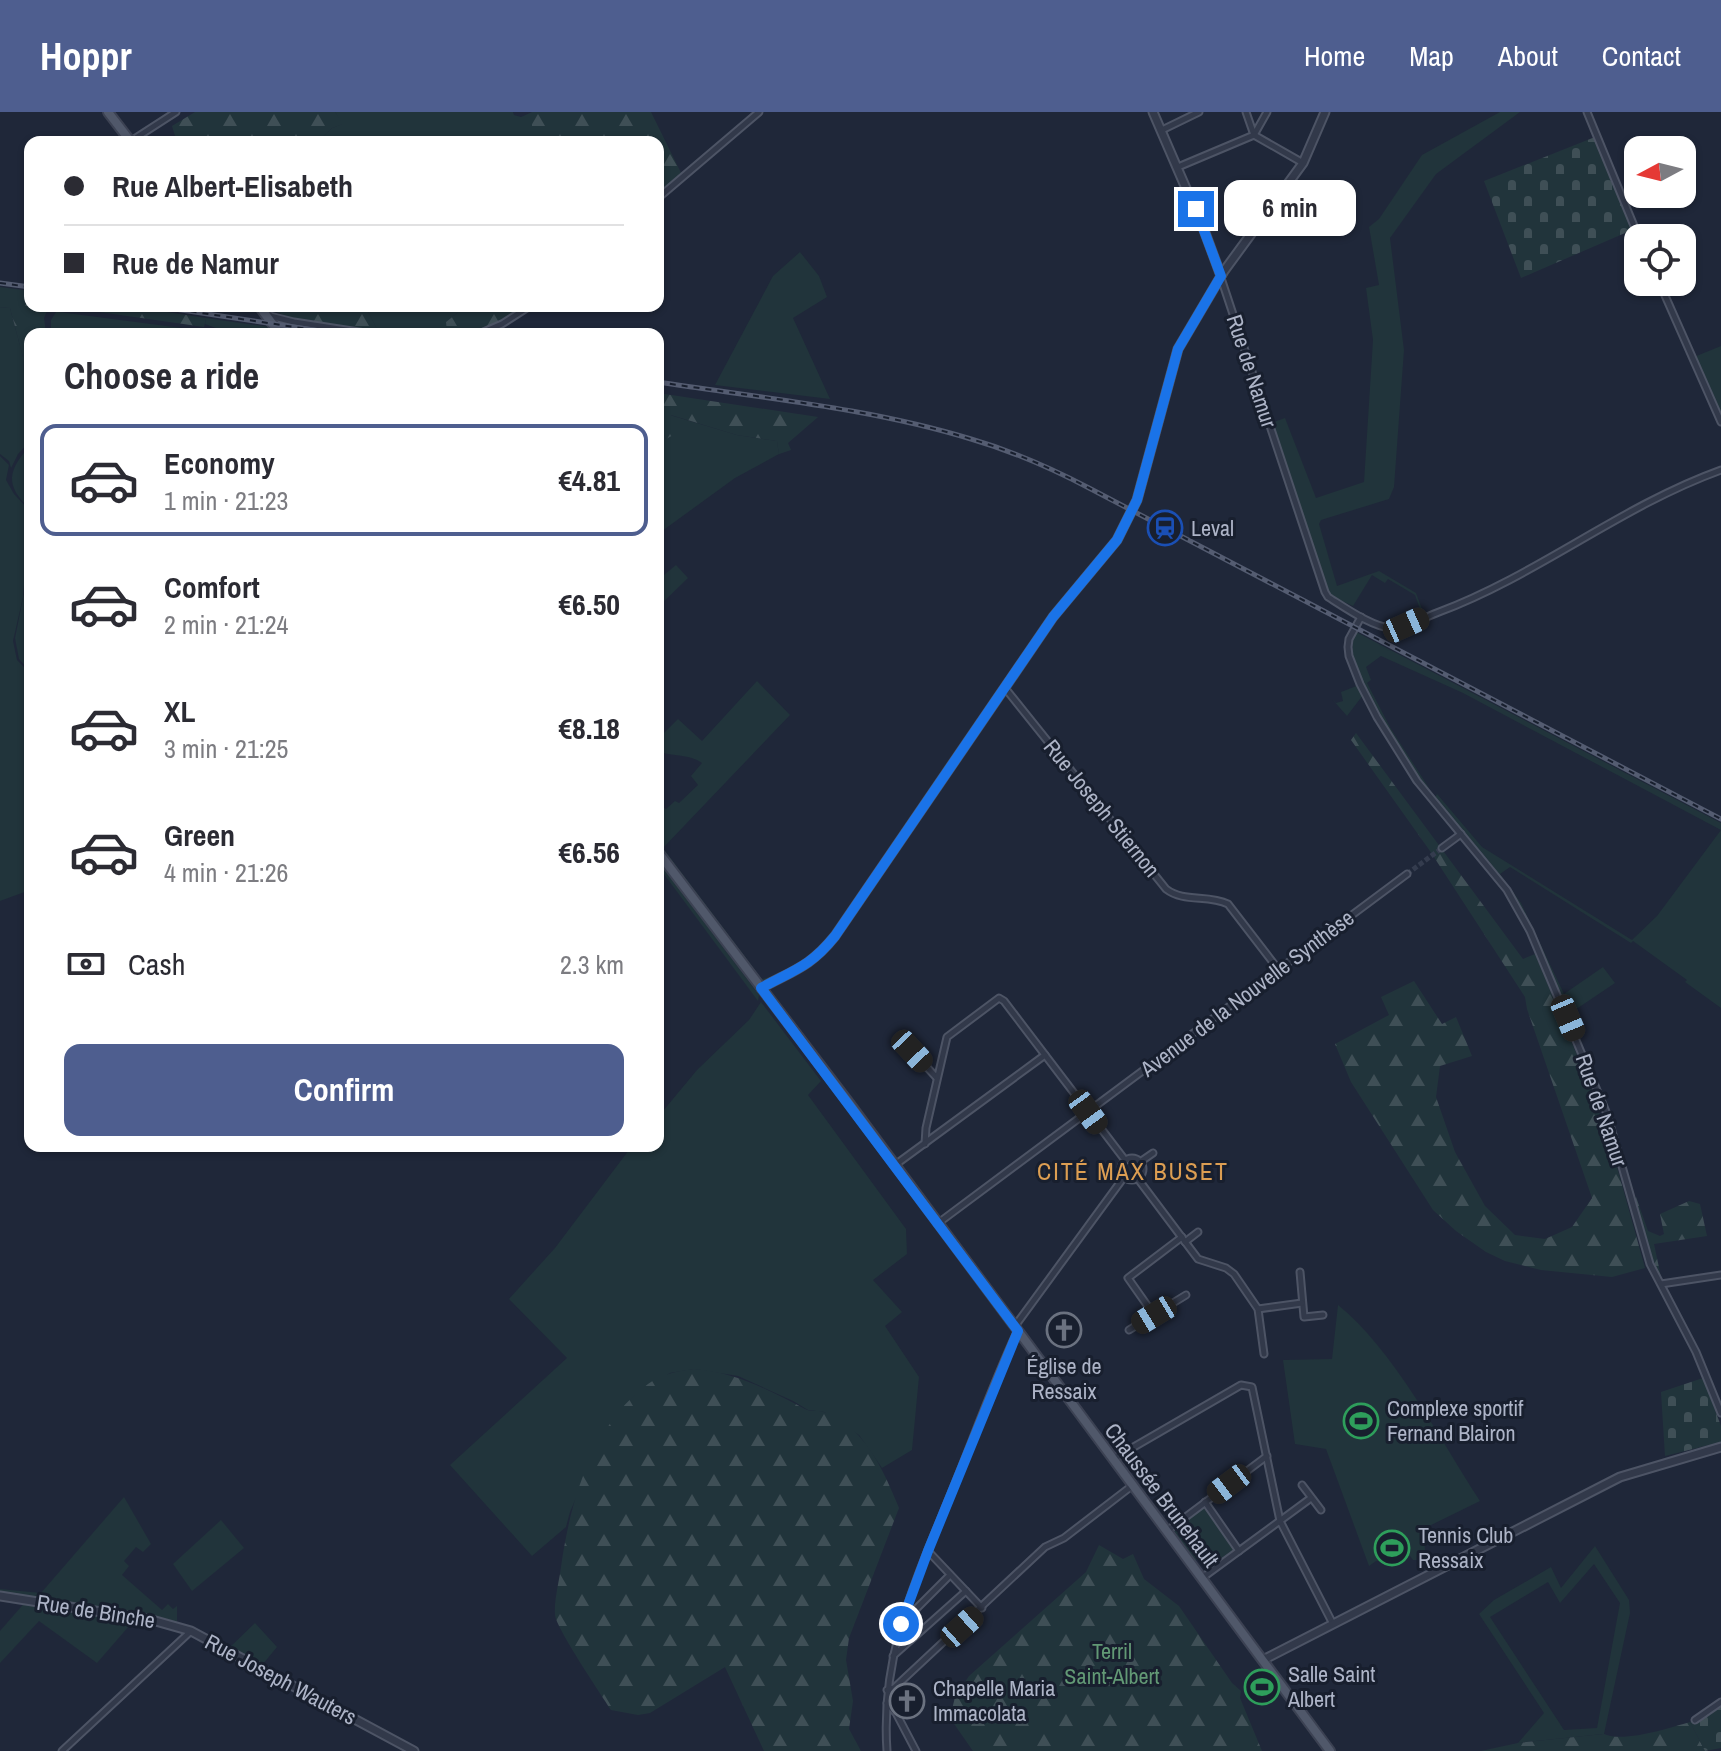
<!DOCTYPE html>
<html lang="en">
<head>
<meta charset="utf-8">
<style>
	:root { --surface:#fff; --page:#f7f7f7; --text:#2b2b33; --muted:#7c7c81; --line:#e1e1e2; --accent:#4e5e8f }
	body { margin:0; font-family:"Archivo Narrow",sans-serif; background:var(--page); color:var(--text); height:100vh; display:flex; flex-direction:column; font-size:30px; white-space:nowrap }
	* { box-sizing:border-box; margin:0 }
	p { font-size:26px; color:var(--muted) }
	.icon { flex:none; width:44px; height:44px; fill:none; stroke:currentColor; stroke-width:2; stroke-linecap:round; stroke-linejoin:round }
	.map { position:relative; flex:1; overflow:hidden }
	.panel { position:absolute; left:24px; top:216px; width:640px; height:824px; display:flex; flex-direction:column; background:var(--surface); border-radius:16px; box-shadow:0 2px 6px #0004 }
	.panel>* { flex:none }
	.hud { position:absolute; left:24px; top:24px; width:640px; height:176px; border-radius:16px; box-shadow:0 2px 6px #0004; display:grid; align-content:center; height:176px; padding:0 40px; background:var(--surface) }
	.needle { width:52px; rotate:263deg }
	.fabs { position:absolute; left:1624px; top:24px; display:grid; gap:16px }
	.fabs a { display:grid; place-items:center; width:72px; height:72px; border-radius:16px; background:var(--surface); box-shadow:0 2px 6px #0004; font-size:40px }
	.end { position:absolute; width:36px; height:36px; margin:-18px; border:10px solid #1a73e8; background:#fff; box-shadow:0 0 0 4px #fff }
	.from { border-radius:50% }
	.bubble { position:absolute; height:56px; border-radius:16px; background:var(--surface); box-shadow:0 2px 6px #0004; font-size:26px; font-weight:800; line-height:56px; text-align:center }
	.car { position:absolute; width:24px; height:48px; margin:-24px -12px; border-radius:10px; box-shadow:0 0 6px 2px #0007; background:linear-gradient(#222 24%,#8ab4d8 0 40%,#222 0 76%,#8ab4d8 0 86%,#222 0) }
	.hud b { display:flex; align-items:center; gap:28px; height:76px; font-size:30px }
	.hud b+b { border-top:2px solid var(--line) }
	.hud i { width:20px; height:20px; background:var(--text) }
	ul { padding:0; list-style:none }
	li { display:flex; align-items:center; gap:24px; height:112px; margin:0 16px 12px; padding:0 24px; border:4px solid transparent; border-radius:16px }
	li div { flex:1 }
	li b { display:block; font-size:30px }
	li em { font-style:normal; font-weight:800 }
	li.active { border-color:var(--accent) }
	li>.icon { width:72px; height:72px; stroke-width:1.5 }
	h2 { padding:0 40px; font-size:36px; line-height:96px }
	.pay { display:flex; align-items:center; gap:20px; height:88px; padding:0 40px; font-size:30px }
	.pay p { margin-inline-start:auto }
	.cta { display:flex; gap:16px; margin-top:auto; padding:16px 40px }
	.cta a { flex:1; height:92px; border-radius:16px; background:var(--accent); color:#fff; font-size:32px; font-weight:800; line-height:92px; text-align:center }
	header { display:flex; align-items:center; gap:48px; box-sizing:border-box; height:112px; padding:0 40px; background:var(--accent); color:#fff }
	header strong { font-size:38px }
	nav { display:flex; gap:44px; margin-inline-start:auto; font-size:28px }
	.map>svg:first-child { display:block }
	.green { fill:#21343b; fill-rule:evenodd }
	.forest { fill:url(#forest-firs) }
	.cemetery { fill:url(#cemetery-stones) }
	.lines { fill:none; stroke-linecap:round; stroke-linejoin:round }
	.minor-tunnel { stroke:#343c4e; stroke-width:5; stroke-dasharray:5 2.5; stroke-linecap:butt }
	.minor-casing { stroke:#4d5465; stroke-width:9 }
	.tertiary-casing { stroke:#4d5465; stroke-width:11 }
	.primary-casing { stroke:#3c4253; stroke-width:12 }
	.minor { stroke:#32394a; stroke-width:5 }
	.tertiary { stroke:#32394a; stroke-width:7 }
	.primary { stroke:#50586a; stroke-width:8 }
	.rail-casing { stroke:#545c71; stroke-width:5 }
	.rail { stroke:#181f2e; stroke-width:2; stroke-dasharray:6; stroke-linecap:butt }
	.route { stroke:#1a73e8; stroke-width:10 }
	.labels { text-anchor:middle; stroke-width:6; stroke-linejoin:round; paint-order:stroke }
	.street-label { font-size:22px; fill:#adb4c7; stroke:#181f2e }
	.poi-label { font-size:22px; fill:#adb4c7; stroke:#181f2e; text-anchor:start }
	.park-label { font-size:22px; fill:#629975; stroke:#181f2e }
	.neighbourhood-label { font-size:24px; letter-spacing:2px; fill:#dc9e52; stroke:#181f2e }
</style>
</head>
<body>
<header>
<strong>Hoppr</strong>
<nav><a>Home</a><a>Map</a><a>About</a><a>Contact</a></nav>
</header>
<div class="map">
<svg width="1721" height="1639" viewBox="0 0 1721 1639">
	<defs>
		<pattern id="forest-firs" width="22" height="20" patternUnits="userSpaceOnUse" patternTransform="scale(2)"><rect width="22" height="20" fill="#21343b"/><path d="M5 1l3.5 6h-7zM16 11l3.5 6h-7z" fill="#3f4f56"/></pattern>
		<pattern id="cemetery-stones" width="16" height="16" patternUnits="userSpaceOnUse" patternTransform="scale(2)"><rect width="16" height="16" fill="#21343b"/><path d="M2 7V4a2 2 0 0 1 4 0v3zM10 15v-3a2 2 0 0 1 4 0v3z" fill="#3f4f56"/></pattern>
	</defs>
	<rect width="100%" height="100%" fill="#1f2739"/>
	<g class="green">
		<polygon points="335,0 513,0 514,3 521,5 532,0 532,30 317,30 332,16 342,12"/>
		<polygon points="1500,0 1520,0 1436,62 1390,126 1404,238 1394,375 1389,387 1321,408 1319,412 1337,474 1379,459 1416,481 1423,500 1427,502 1422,503 1415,483 1388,467 1385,471 1372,463 1353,494 1331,484 1327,479 1273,316 1274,310 1285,306 1316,386 1364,370 1373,228 1366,176 1379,173 1369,115 1379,107 1422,43"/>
		<polygon points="800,140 819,164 827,185 793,206 830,287 715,273 773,164"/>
		<polygon points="365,194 466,194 446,210 447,222 379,221"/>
		<polygon points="0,195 10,196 23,245 25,277 30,283 30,329 18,342 11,356 9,349 0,342"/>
		<polygon points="56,200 59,200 189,217 187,222 51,222 51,208"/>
		<polygon points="206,206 269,215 274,222 232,222 205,212"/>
		<polygon points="1721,234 1721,305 1694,245"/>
		<polygon points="670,303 737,323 777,329 779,342 735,366 658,422 658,310 666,327"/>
		<path d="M 30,334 L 30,397 C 4,373 8,358 30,334 Z"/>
		<polygon points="0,344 9,353 6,368 14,382 30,399 30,447 25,461 23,485 13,529 17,548 30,561 30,778 0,789"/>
		<polygon points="30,451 30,559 19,547 15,526"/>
		<polygon points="676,453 688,466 658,495 658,468"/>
		<path d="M 1356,520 L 1721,711 L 1721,896 L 1685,870 L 1687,868 L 1633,829 L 1631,831 L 1510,755 L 1500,762 L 1521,791 L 1564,882 L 1603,855 L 1615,871 L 1569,902 C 1547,850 1526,797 1491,752 C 1474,730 1453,709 1434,687 L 1437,682 L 1482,735 L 1632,828 L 1657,804 L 1721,718 L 1463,581 L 1381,544 L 1366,555 L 1371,568 L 1367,571 L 1391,617 L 1429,676 L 1426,677 L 1371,591 L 1353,551 L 1352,525 Z"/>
		<path d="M 757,569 L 790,603 L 663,736 L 762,867 L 782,862 L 762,869 L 755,864 L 658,736 L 658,692 L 666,697 L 675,689 L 679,691 L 698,673 L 691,664 L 702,651 C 688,641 671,645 658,639 L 658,627 L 678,607 L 702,629 Z"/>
		<polygon points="1359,573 1363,583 1347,604 1332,587 1336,591 1343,589 1341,580"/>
		<polygon points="658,749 759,883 758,889 658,754"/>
		<polygon points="761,890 821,969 808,983 906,1117 907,1142 873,1168 902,1200 885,1214 919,1265 912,1338 882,1356 859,1323 824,1300 808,1298 793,1289 738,1264 694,1257 670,1261 633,1285 620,1300 604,1322 570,1400 566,1415 532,1444 450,1353 567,1246 509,1187 555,1136 632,1034 658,1034 658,1005 697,958 749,908"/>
		<path d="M 1338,1193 C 1393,1237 1441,1329 1480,1389 L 1423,1417 L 1426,1448 L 1413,1448 L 1410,1444 L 1402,1444 L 1401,1448 L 1376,1449 L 1369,1454 L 1326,1337 L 1295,1332 L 1283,1248 L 1332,1247 Z"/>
		<polygon points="124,1385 151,1432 143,1440 136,1435 124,1449 129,1454 122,1463 162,1498 168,1492 173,1497 177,1494 177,1511 149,1504 0,1482 0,1477 41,1481"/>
		<polygon points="1203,1395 1235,1437 1212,1453 1208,1447 1195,1448 1173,1419"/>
		<polygon points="221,1408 244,1436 192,1479 173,1452"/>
		<path d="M 1595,1434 L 1629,1488 L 1630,1501 L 1604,1622 L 1518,1631 L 1544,1601 L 1479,1502 L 1494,1488 L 1551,1455 L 1561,1476 ZM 1594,1452 L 1620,1491 L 1597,1616 L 1564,1618 L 1490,1505 L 1548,1470 L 1560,1491 Z"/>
		<polygon points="27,1488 136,1506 97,1551 39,1509 0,1551 0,1519"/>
		<polygon points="255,1511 277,1535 263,1552 421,1639 228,1537"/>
	</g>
	<g class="forest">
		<polygon points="195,0 335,0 343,12 332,16 317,30 177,30 172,14"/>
		<polygon points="532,0 651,0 682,63 658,83 658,30 532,30"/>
		<polygon points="0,175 30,179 30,194 54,194 48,196 44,206 46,222 30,222 30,283 25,277 23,245 10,196 0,195"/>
		<polygon points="58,194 127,194 206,206 204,215"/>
		<polygon points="264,194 365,194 379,221 294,208"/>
		<path d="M 466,194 L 526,194 C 499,212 480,222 447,222 L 446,210 Z"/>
		<polygon points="658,281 818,305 788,331 791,338 779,342 777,329 737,323 671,303 677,321 666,327 658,310"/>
		<polygon points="1356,621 1523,847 1535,842 1592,979 1617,1055 1645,1156 1612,1165 1541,1158 1505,1149 1486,1140 1456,1119 1433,1098 1351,970 1335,932 1389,903 1381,885 1414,869 1442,912 1456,905 1472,944 1440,954 1436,985 1455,1040 1485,1094 1515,1123 1545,1127 1572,1115 1592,1086 1527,897 1525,885 1430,739 1351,628"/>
		<polygon points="1636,1085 1648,1119 1660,1124 1664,1122 1660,1102 1689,1089 1700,1092 1707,1124 1654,1132 1661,1165 1652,1153 1632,1086"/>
		<path d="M 694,1257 C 735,1260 769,1278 805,1297 C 811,1300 817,1298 823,1300 C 836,1303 851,1315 859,1324 C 878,1345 888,1370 899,1396 L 849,1526 L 846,1548 L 853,1589 L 849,1617 L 861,1639 L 764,1639 L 725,1555 L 650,1601 L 638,1603 L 611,1598 C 601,1582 556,1516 555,1503 C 554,1488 559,1470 561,1455 C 570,1390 592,1313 648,1272 C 662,1262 678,1259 694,1257 Z"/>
		<polygon points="1099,1433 1123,1447 1133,1442 1144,1467 1179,1494 1232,1571 1241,1579 1240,1586 1262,1639 973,1639 950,1606 955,1585 969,1564 1086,1460"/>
		<path d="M 1690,1610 L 1705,1639 L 1481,1639 L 1518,1631 L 1604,1622 C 1624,1631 1669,1616 1690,1610 Z"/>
	</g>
	<g class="cemetery">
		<polygon points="1595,25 1632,118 1521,166 1484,69"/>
		<polygon points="1703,1266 1721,1314 1721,1330 1665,1344 1661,1280"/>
		<polygon points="1721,1591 1721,1636 1705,1639 1690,1610"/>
	</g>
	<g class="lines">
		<polyline class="minor-tunnel" points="1407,762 1442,736"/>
		<g class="minor-casing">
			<g id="minor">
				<polyline points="1246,0 1254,23 1267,0"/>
				<polyline points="1587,0 1639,126"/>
				<polyline points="1162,18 1199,0"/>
				<polyline points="131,29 176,0"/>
				<polyline points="1178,55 1254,23 1303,51"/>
				<polyline points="658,86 759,0"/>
				<path d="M 1221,166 L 1325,480 L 1328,485 C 1344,495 1375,517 1393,516 C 1408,516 1425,505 1439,500 C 1538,463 1621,394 1721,358"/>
				<polyline points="1659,170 1721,310"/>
				<polyline points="266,203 294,210 372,222"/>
				<polyline points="479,222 502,212 530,194"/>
				<polyline points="1361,505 1349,527 1348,535 1349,544 1360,572 1377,605 1417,669 1507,778 1530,819 1607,1002 1650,1152 1696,1240 1721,1301"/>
				<path d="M 1005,576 L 1166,777 C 1184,791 1208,782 1228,792 L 1278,857"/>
				<polyline points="1442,736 1461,722"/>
				<polyline points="903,935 912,939 936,965"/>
				<polyline points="925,1032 926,1016 947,925 999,886 1004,889 1125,1048"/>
				<circle cx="1132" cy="1057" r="11"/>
				<polyline points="1140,1050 1153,1041"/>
				<polyline points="895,1053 1045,943"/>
				<polyline points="1138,1067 1198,1147 1226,1156 1234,1162 1258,1197 1264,1242"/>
				<polyline points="937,1112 1407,762"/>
				<polyline points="1185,1130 1198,1120"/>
				<polyline points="1300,1160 1304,1205 1323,1203"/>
				<polyline points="1661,1172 1721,1163"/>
				<polyline points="1258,1197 1302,1191"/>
				<polyline points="1154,1203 1128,1166 1182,1125"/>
				<polyline points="1015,1214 1124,1065"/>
				<polyline points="1129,1218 1186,1183"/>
				<polyline points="1113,1347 1241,1273 1252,1275 1280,1409 1333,1512"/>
				<polyline points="1302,1373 1321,1398"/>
				<polyline points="1205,1390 1239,1439"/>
				<polyline points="1167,1419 1267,1344"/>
				<polyline points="928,1439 982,1496"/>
				<polyline points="1202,1466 1311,1386"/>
				<polyline points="904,1502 909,1504 950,1463"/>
				<polyline points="893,1544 966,1479"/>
				<polyline points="887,1578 894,1576 1045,1435 1064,1426 1133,1373"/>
				<polyline points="887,1591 896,1601 916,1639"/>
				<polyline points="1695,1608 1721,1590"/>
				<polyline points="62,1639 191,1519"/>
				<path d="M 887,1639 C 880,1539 918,1464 954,1374 C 975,1322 994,1270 1017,1220"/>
			</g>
		</g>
		<g class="tertiary-casing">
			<g id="tertiary">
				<polyline points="1153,0 1204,118 1221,164"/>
				<path d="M 761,876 C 794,858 810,855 835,824 L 1053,505 L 1117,428 L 1137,388 L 1178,237 L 1224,159 L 1303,51 L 1325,0"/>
				<polyline points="0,1484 152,1508 191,1519 414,1639"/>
				<polyline points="1263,1548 1620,1365 1721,1335"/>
			</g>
		</g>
		<g class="primary-casing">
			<g id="primary">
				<polyline points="108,0 131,30"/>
				<polyline points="259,194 280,222"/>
				<polyline points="658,740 849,991 1330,1639"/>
			</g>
		</g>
		<use href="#minor" class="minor"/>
		<use href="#tertiary" class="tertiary"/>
		<use href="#primary" class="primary"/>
		<g class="rail-casing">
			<g id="rail">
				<polyline points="0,171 30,175"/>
				<polyline points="155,194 341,222"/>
				<path d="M 658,270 C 762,286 870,296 971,327 C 1012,339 1051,356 1089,376 L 1721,707"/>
			</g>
		</g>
		<use href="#rail" class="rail"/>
	</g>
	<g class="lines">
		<path class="route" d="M 901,1512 L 928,1439 L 1018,1219 L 761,876 C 794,858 810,855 835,824 L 1053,505 L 1117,428 L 1137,388 L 1178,237 L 1221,164 L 1196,97"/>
	</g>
	<defs>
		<g id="station-ring" transform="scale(1.8)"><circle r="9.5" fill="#181f2e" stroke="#1a4fb4" stroke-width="1.5"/><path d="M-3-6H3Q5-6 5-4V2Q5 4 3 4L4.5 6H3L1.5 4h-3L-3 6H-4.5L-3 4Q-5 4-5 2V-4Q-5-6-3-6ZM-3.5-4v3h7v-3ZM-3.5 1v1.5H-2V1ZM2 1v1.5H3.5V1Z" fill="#1a4fb4"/></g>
		<g id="church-ring" transform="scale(1.8)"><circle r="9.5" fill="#181f2e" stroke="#6b7280" stroke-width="1.5"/><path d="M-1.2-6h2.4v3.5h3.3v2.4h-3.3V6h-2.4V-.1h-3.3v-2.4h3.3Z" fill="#6b7280"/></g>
		<g id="stadium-ring" transform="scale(1.8)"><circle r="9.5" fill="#181f2e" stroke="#2e9e5b" stroke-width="1.5"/><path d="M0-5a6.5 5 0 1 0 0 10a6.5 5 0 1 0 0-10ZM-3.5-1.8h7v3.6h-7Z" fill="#2e9e5b"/></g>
	</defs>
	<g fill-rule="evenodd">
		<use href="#station-ring" x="1165" y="416"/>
		<use href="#church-ring" x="1064" y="1218"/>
		<use href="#stadium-ring" x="1361" y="1309"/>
		<use href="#stadium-ring" x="1392" y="1436"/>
		<use href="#stadium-ring" x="1262" y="1575"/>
		<use href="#church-ring" x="907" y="1589"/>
	</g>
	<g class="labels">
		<g class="street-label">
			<text transform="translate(1252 259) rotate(72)" y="8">Rue de Namur</text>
			<text transform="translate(1102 696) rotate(51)" y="8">Rue Joseph Stiernon</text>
			<text transform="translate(1247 881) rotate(-37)" y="8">Avenue de la Nouvelle Synthèse</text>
			<text transform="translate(1602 998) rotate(71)" y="8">Rue de Namur</text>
			<text transform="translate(1162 1383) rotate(53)" y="8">Chaussée Brunehault</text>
			<text transform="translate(96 1499) rotate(9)" y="8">Rue de Binche</text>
			<text transform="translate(281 1567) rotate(28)" y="8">Rue Joseph Wauters</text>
		</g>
		<g class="poi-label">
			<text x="1191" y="424">Leval</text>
			<text x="1064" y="1262" text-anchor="middle">Église de<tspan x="1064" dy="25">Ressaix</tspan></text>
			<text x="1387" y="1304">Complexe sportif<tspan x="1387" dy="25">Fernand Blairon</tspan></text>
			<text x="1418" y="1431">Tennis Club<tspan x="1418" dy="25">Ressaix</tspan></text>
			<text x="1288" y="1570">Salle Saint<tspan x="1288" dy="25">Albert</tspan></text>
			<text x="933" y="1584">Chapelle Maria<tspan x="933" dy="25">Immacolata</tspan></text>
		</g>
		<g class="park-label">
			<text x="1112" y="1547">Terril<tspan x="1112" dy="25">Saint-Albert</tspan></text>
		</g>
		<g class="neighbourhood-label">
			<text x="1133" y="1068">CITÉ MAX BUSET</text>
		</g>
	</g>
</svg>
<div class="fabs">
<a><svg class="needle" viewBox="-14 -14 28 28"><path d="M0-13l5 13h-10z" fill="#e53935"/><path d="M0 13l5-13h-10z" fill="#7c7c81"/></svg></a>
<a><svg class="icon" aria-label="locate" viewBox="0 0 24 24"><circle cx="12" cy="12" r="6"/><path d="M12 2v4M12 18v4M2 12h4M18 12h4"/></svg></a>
</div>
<i class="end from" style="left:901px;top:1512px"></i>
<i class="end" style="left:1196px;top:97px"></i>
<div class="bubble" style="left:1224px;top:68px;width:132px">6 min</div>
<i class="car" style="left:1406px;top:513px;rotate:66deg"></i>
<i class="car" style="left:1568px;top:906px;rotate:157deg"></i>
<i class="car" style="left:912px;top:939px;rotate:137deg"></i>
<i class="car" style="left:1088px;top:1000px;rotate:144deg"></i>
<i class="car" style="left:1154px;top:1203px;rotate:239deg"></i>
<i class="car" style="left:1229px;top:1372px;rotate:233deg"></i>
<i class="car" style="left:962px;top:1515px;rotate:48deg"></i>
<div class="hud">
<b><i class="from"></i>Rue Albert-Elisabeth</b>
<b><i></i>Rue de Namur</b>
</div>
<section class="panel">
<h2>Choose a ride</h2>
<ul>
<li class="active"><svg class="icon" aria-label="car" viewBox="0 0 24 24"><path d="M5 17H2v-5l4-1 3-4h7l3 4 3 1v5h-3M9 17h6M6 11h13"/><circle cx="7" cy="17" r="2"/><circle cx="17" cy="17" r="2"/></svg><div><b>Economy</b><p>1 min · 21:23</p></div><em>€4.81</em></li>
<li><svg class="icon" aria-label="car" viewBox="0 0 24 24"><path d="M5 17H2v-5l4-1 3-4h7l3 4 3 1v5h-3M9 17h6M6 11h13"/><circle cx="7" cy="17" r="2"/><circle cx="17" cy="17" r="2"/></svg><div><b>Comfort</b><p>2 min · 21:24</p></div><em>€6.50</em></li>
<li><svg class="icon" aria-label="car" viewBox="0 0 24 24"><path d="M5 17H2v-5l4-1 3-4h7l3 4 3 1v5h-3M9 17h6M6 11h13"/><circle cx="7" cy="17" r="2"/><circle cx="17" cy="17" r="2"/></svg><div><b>XL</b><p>3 min · 21:25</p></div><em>€8.18</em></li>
<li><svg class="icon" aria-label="car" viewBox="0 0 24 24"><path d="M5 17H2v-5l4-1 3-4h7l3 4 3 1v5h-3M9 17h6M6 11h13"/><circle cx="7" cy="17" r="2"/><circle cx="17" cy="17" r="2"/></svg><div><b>Green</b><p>4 min · 21:26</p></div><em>€6.56</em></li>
</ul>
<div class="pay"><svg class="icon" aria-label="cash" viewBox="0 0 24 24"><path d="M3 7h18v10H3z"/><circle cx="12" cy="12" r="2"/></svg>Cash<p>2.3 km</p></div>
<div class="cta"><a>Confirm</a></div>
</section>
</div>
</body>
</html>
